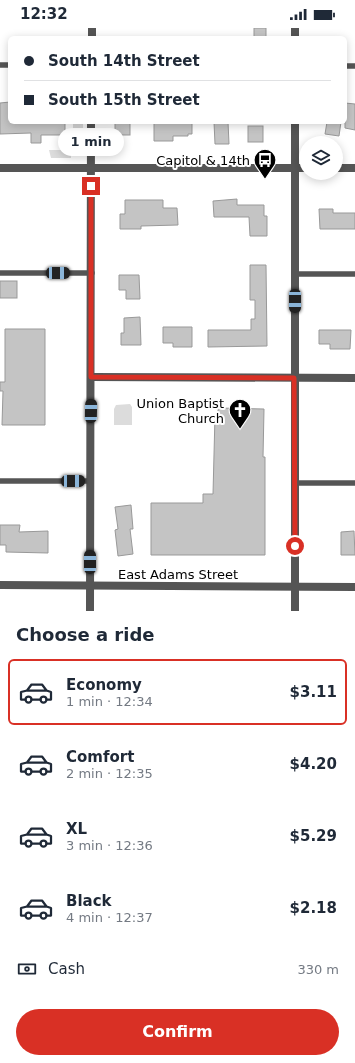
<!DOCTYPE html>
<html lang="en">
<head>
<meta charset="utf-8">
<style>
	:root { --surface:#fff; --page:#f2f2f3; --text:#1f2937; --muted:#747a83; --line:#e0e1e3; --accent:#d93025 }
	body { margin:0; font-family:"DejaVu Sans",sans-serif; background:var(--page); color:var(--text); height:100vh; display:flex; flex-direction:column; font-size:15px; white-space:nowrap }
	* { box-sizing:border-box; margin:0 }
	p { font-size:13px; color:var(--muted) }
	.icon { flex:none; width:22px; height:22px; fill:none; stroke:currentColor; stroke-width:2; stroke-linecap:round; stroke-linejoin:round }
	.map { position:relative; height:583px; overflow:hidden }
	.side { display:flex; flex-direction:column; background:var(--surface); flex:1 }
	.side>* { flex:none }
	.hud { position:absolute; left:8px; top:8px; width:339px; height:88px; border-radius:6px; box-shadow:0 2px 10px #0003; display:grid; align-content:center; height:88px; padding:0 16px; background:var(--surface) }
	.tools { position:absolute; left:299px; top:108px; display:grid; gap:8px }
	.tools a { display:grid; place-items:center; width:44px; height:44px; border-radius:50%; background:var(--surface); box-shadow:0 2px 10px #0003; font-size:20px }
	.end { position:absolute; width:18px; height:18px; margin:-9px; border:5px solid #d93025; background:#fff; box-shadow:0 0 0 2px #fff }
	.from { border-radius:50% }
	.bubble { position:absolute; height:28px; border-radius:14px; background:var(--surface); box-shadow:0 2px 10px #0003; font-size:13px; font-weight:700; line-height:28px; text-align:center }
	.car { position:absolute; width:12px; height:24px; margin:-12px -6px; border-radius:5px; box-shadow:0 0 3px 1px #0007; background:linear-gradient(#222 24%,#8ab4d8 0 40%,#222 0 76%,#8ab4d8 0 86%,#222 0) }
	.hud b { display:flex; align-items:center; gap:14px; height:38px; font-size:15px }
	.hud b+b { border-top:1px solid var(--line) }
	.hud i { width:10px; height:10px; background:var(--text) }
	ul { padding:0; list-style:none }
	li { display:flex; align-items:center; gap:12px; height:66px; margin:0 8px 6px; padding:0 8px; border:2px solid transparent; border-radius:6px }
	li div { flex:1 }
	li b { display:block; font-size:15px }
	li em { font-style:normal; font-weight:700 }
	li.current { border-color:var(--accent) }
	li>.icon { width:36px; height:36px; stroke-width:1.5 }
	h2 { padding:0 16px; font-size:18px; line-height:48px }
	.pay { display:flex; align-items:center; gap:10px; height:44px; padding:0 16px; font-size:15px }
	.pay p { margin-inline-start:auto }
	.cta { display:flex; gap:8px; margin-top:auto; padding:8px 16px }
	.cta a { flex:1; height:46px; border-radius:24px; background:var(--accent); color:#fff; font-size:16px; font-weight:700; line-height:46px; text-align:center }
	.status { display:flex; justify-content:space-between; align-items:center; height:28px; padding:0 20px; background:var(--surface); direction:ltr }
	.status svg { height:11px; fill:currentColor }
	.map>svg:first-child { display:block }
	.green { fill:#dcdcdc }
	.building { fill:#c4c4c4; stroke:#999 }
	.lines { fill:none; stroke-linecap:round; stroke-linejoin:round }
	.service { stroke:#555; stroke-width:5.5 }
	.minor { stroke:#555; stroke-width:8 }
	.route { stroke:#d93025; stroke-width:5 }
	.labels { text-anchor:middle; stroke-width:4; stroke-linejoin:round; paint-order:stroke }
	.poi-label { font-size:13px; fill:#000; stroke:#fff; text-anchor:end }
	.street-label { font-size:13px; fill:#000; stroke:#fff }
</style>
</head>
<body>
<div class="status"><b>12:32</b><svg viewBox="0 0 49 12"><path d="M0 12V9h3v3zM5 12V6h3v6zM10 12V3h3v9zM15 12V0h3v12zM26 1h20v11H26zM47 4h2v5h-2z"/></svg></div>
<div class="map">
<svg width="355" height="583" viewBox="0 0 355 583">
	<rect width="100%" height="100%" fill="#fff"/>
	<g class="green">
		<rect x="73" y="94" width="10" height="26"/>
		<polygon points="49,122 71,122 71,130 51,130"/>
		<polygon points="130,376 132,379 132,397 114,397 114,381 116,377"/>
	</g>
	<g class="building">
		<rect x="254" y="0" width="12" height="9"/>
		<polygon points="10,74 10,94 65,94 65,107 41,107 41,115 31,115 31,105 0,106 0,75"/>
		<polygon points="345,75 355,76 355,102 345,100"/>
		<rect x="115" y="94" width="15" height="13"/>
		<polygon points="192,94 192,106 188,106 188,108 173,108 173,113 154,113 154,95"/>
		<polygon points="214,94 228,94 229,116 215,116"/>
		<polygon points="327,94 341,94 339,108 325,106"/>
		<rect x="248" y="98" width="15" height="16"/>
		<polygon points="237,171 237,177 264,177 264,188 267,188 267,208 250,208 249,189 214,189 213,173"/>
		<polygon points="125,172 163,172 163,180 177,180 178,197 141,198 141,201 120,201 120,186 125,186"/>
		<polygon points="319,181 333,181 333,185 355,185 355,201 320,201"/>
		<polygon points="250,237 266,237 267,318 208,319 208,302 251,302 251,291 255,291 255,272 250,272"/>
		<polygon points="119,247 139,247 140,271 126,271 126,262 119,262"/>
		<rect x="0" y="253" width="17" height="17"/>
		<polygon points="140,289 141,317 121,317 121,305 124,305 124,290"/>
		<polygon points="163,299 192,299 192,319 173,319 173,315 163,315"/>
		<polygon points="5,301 45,301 45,397 2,397 3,363 0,363 0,354 5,354"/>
		<polygon points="319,302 351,302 350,321 330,321 330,316 319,316"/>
		<polygon points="218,380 264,381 263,429 265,429 265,527 151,527 151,475 203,475 203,466 213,466 215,387 218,387"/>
		<polygon points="131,477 133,501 130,501 133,526 118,528 115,502 118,501 115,479"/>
		<polygon points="0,497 20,497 19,504 48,503 48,525 6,524 6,517 0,517"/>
		<polygon points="354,503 355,527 341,527 341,504"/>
	</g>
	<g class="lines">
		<g class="service">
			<polyline points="0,37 10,37"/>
			<polyline points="345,38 355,38"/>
			<polyline points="0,245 92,245"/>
			<polyline points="295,246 355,246"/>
			<polyline points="0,453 90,453"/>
			<polyline points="295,455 355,455"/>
		</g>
		<g class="minor">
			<polyline points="92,0 92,10"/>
			<polyline points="295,10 295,0"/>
			<polyline points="0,140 306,140"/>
			<polyline points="336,140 355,140"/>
			<polyline points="91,349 355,350"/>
			<polyline points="0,557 355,559"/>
			<polyline points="90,583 91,94"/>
			<polyline points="295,583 295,94"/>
		</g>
	</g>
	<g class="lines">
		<polyline class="route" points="91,158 91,349 294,350 295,518"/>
	</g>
	<defs>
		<g id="bus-pin" transform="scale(1.15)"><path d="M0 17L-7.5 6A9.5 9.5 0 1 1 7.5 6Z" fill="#000" stroke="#fff"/><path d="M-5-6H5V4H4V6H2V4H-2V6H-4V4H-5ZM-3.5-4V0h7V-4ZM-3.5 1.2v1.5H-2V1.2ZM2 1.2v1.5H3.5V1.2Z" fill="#fff"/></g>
		<g id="church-pin" transform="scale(1.15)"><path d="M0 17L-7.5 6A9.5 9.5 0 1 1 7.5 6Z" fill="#000" stroke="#fff"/><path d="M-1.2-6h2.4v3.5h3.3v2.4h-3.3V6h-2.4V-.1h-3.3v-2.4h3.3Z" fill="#fff"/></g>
	</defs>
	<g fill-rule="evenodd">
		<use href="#bus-pin" x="265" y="132"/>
		<use href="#church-pin" x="240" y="382"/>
	</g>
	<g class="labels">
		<g class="poi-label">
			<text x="250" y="137">Capitol &amp; 14th</text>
			<text x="224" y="380">Union Baptist<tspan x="224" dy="15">Church</tspan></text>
		</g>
		<g class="street-label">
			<text x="178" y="551">East Adams Street</text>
		</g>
	</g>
</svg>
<div class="tools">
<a><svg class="icon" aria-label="layers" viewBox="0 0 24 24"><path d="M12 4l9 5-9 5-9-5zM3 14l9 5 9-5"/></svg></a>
</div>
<i class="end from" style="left:295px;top:518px"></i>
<i class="end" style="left:91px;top:158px"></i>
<div class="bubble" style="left:58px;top:100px;width:66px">1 min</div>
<i class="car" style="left:58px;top:245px;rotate:90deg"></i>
<i class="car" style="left:295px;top:273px;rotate:180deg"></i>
<i class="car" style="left:91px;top:383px;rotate:1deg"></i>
<i class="car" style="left:73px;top:453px;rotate:89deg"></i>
<i class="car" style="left:90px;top:534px;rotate:0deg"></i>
<div class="hud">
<b><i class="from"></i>South 14th Street</b>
<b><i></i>South 15th Street</b>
</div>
</div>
<section class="side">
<h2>Choose a ride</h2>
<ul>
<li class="current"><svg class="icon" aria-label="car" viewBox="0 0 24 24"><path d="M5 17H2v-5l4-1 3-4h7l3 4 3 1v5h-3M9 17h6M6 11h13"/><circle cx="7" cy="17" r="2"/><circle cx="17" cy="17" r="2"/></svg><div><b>Economy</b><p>1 min · 12:34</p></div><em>$3.11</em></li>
<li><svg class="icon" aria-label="car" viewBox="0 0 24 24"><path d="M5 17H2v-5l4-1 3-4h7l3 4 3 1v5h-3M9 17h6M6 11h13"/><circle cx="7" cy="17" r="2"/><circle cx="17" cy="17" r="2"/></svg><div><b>Comfort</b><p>2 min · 12:35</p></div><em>$4.20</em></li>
<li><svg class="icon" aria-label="car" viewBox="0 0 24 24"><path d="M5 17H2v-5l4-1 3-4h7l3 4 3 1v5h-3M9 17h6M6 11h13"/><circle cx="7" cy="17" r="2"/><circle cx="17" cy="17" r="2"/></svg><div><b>XL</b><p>3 min · 12:36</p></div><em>$5.29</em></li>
<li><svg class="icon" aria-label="car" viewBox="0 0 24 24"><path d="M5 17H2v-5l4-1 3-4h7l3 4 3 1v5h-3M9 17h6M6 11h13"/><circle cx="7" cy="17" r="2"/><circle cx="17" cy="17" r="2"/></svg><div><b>Black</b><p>4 min · 12:37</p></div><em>$2.18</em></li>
</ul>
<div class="pay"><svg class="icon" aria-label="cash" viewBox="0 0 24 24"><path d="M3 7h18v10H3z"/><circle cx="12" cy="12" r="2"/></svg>Cash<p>330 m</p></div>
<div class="cta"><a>Confirm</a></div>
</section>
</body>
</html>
